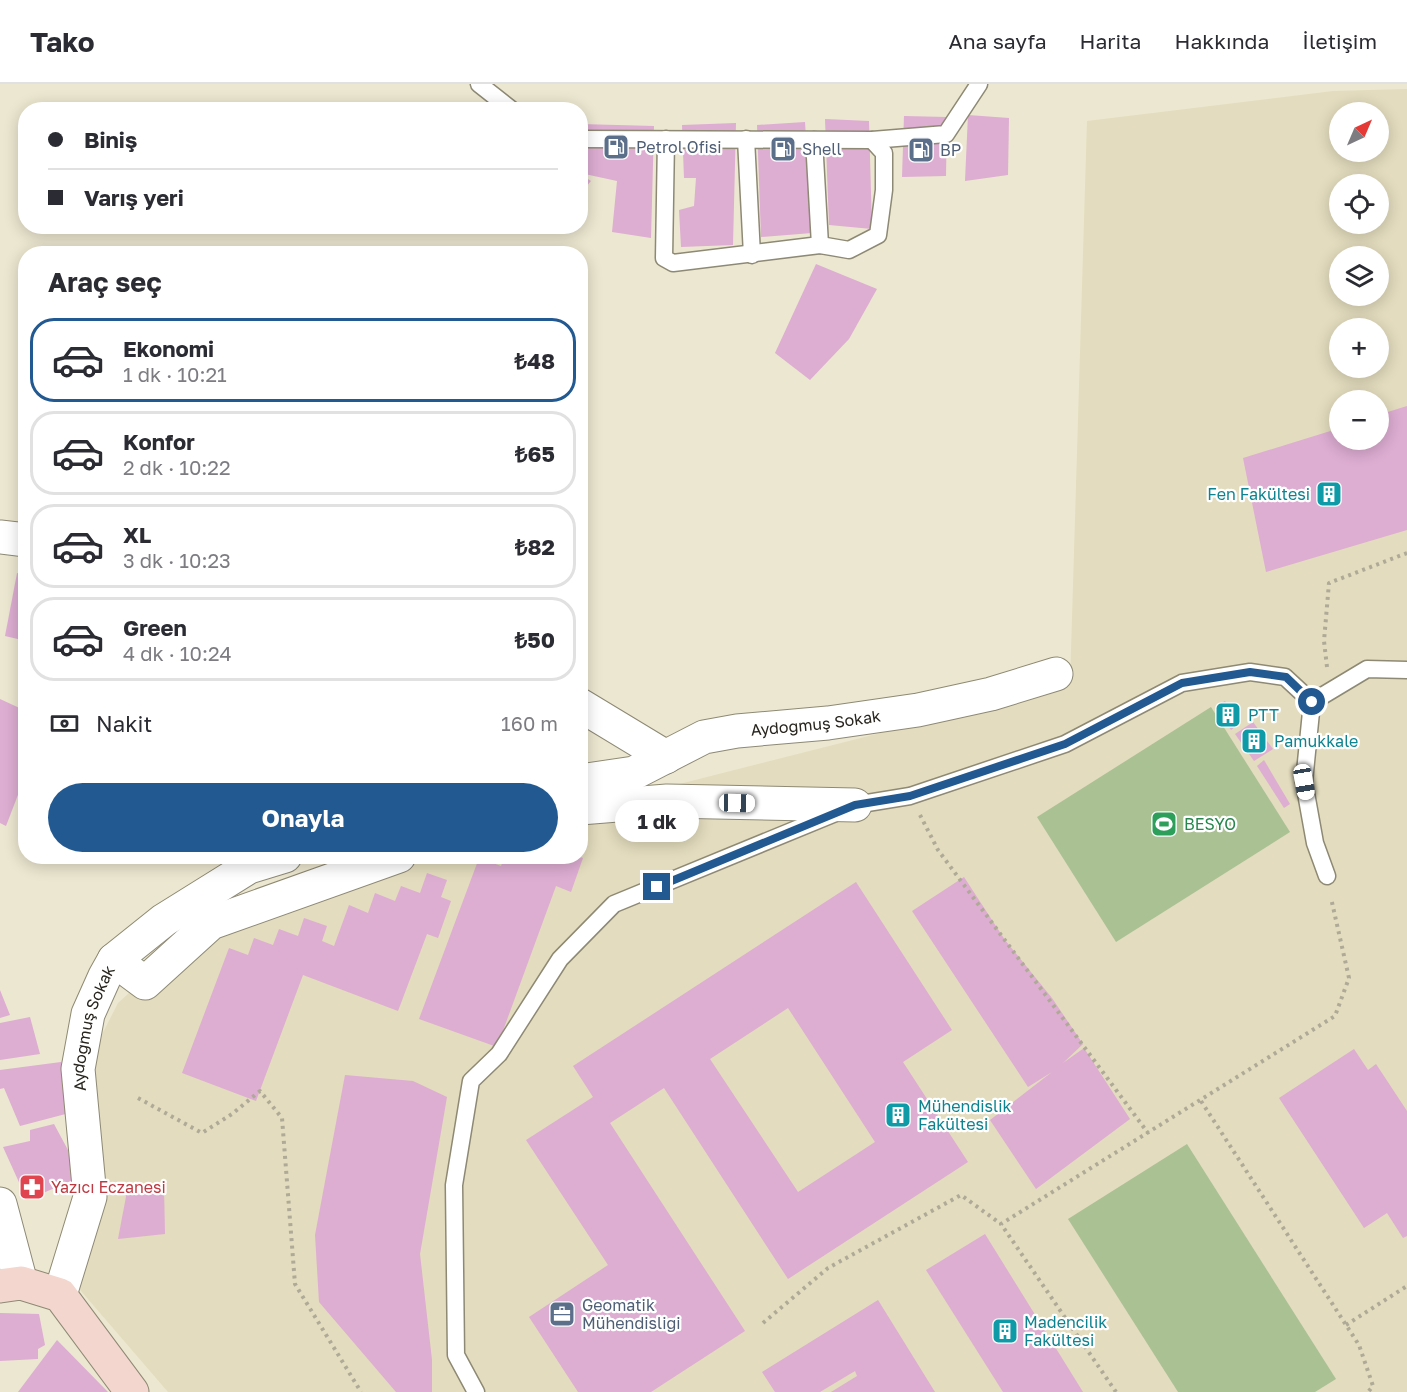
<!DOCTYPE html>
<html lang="tr">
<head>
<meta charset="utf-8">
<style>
	:root { --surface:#fff; --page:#f2f2f3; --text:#2b2b33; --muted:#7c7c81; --line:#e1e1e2; --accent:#235991 }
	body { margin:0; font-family:"Golos Text",sans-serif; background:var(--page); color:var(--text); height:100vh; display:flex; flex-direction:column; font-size:22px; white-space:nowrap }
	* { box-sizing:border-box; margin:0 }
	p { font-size:20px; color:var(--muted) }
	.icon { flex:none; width:33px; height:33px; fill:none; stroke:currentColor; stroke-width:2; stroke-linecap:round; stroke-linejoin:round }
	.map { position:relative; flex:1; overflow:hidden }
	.drawer { position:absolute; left:18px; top:162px; width:570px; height:618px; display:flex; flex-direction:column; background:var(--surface); border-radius:24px; box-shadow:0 3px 15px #0003 }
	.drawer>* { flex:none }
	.guide { position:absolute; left:18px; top:18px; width:570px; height:132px; border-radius:24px; box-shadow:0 3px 15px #0003; display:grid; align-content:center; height:132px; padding:0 30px; background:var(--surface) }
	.needle { width:39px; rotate:44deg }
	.tools { position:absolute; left:1329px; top:18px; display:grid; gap:12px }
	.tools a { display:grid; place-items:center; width:60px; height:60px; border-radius:50%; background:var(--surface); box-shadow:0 3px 15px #0003; font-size:30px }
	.end { position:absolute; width:27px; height:27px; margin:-14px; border:8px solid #235991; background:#fff; box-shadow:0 0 0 3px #fff }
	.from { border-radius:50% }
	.bubble { position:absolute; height:42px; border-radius:21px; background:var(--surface); box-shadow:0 3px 15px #0003; font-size:20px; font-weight:700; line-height:42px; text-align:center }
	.car { position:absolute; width:18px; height:36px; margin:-18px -9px; border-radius:8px; box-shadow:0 0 4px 2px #0007; background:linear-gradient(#fff 24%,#345 0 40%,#fff 0 76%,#345 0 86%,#fff 0) }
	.guide b { display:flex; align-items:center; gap:21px; height:57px; font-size:22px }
	.guide b+b { border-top:2px solid var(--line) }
	.guide i { width:15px; height:15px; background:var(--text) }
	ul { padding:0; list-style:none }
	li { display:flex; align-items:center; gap:18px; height:84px; margin:0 12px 9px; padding:0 18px; border:3px solid var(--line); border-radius:24px }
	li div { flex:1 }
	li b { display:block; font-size:22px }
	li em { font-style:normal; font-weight:700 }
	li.active { border-color:var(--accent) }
	li>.icon { width:54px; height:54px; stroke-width:1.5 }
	h2 { padding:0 30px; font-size:27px; line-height:72px }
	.pay { display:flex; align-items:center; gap:15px; height:66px; padding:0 30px; font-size:22px }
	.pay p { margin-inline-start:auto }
	.primary-button { display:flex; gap:12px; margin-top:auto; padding:12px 30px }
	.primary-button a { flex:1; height:69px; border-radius:36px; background:var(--accent); color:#fff; font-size:24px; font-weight:700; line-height:69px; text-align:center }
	header { display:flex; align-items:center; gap:36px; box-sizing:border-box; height:84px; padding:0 30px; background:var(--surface); border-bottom:2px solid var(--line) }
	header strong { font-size:28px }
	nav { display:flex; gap:33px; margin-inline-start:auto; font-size:21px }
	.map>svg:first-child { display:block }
	.built { fill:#e3dcbe; fill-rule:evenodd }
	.green { fill:#aac194 }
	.building { fill:#ddadd2; fill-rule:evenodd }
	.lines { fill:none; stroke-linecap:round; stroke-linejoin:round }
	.lane-casing { stroke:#8e8974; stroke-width:19 }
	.street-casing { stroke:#8e8974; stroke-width:35 }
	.secondary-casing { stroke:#8e8974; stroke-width:35 }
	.path { stroke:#aeaa97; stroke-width:4; stroke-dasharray:3 4.5; stroke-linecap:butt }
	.lane { stroke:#fff; stroke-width:16 }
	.street { stroke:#fff; stroke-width:33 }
	.secondary { stroke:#f3d6ce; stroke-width:33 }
	.route { stroke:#235991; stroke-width:8 }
	.labels { text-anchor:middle; stroke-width:4.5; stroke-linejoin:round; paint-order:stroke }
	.service-label { font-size:16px; fill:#4e5e75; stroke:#fff; text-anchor:start }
	.culture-label { font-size:16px; fill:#0d838f; stroke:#fff; text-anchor:start }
	.street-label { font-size:16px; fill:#27251d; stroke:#fff }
	.leisure-label { font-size:16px; fill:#27864d; stroke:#fff; text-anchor:start }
	.health-label { font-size:16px; fill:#be3a42; stroke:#fff; text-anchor:start }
</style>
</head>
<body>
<header>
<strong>Tako</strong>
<nav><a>Ana sayfa</a><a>Harita</a><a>Hakkında</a><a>İletişim</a></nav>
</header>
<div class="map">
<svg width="1407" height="1308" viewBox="0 0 1407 1308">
	<rect width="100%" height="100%" fill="#ece7d0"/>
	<path class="built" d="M 1407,5 L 1407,1308 L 168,1308 L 75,1200 L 85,984 L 118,919 L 210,836 L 398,773 L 580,772 L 581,725 L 1070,601 L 1087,37 L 1333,7 ZM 1340,28 L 1378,28 L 1378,68 L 1340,68 ZM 1340,100 L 1378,100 L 1378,140 L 1340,140 ZM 1340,172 L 1378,172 L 1378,212 L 1340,212 ZM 1340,244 L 1378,244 L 1378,284 L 1340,284 ZM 1340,316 L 1378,316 L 1378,356 L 1340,356 Z"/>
	<g class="green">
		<polygon points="1211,623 1290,748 1116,858 1037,733"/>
		<polygon points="1187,1060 1336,1295 1315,1308 1178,1308 1068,1135"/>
	</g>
	<g class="building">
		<polygon points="968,31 1009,34 1008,91 965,97"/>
		<polygon points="904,32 947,33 946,92 902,93"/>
		<polygon points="825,35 869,37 872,145 829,141"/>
		<polygon points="805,38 812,149 761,153 757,41"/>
		<polygon points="736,39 733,161 681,163 679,126 694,122 696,94 684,94 682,41"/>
		<polygon points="580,40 654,42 651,154 612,148 617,97 580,89"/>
		<polygon points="580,90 591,97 580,110"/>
		<polygon points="816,180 877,205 849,255 810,296 775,269"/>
		<polygon points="1407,322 1407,446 1266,488 1243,374 1340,344 1340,356 1378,356 1378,331"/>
		<polygon points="17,489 26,491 26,557 5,552"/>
		<polygon points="0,615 26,627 26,690 6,742 0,739"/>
		<polygon points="1225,617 1240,639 1231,646 1216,622"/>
		<polygon points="1253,638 1273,665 1254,677 1235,650"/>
		<polygon points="1264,676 1290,720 1284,724 1257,682"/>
		<polygon points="505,772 578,772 583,774 571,808 556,802 497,963 419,935 479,774 501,782"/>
		<polygon points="427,789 447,796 441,813 451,817 438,854 427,850 398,927 303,891 256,1017 182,989 229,864 248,871 254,854 273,861 279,845 298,852 304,834 327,842 322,857 334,862 349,821 368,829 375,809 395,817 401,802 420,809"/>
		<polygon points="964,793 1005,856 1052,914 1083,960 1063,979 1084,964 1130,1035 1036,1105 990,1036 1052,988 1028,1003 912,827"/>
		<path d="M 856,798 L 952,946 L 903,978 L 968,1078 L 788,1195 L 664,1004 L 610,1039 L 745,1247 L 651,1308 L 578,1308 L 529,1233 L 608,1181 L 526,1056 L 593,1013 L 573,982 ZM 788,924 L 875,1058 L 798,1108 L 710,975 Z"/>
		<polygon points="0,906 10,931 0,934"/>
		<polygon points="30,933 40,970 0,976 0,939"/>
		<polygon points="1354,965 1368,986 1376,980 1407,1027 1407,1152 1403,1154 1387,1129 1364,1144 1279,1014"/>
		<polygon points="61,978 77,1027 20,1042 4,1004 0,1005 0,986"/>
		<polygon points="345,991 413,997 447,1013 420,1170 432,1276 432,1308 396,1308 319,1218 315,1151"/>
		<polygon points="54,1040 68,1066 73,1096 27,1116 3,1063 30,1057 30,1046"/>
		<polygon points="128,1102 164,1104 165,1150 118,1155"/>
		<polygon points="985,1150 1083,1308 1003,1308 926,1186"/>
		<polygon points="878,1216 935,1308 831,1308 857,1292 855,1287 820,1308 775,1308 762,1288"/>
		<polygon points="0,1229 39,1230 45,1261 38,1265 38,1275 0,1277"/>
		<polygon points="57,1256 108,1308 18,1308"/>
	</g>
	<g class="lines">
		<g class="lane-casing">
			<g id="lane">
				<polyline points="479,0 512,26"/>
				<polyline points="580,55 872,56 946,50 979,0"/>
				<polyline points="666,55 664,174 673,179 820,161 849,166 878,151 884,106 884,69 872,56"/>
				<polyline points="746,55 752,171"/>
				<polyline points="814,56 820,161"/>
				<polyline points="1327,792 1315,759 1304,698 1312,618 1367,585 1407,586"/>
				<polyline points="476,1308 456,1271 454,1101 471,997 499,970 560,875 614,820 855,721 910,712 1065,660 1182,599 1250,588 1285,593 1312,618"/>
			</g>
		</g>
		<g class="street-casing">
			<g id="street">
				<polyline points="0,453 26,456"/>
				<polyline points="580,621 666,673"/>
				<path id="s1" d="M 580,697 L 634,689 L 704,653 L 737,647 L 828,639 L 918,626 L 991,610 L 1056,590"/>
				<polyline points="580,724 667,717 855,721"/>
				<polyline points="114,876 145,899 211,839 399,772"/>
				<polyline points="0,1120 21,1199"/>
				<path id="s2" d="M 60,1211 L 90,1113 L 78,985 L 88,930 L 105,892 L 114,876 L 164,836 L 249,783 L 285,772"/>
			</g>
		</g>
		<g class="secondary-casing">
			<polyline id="secondary" points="0,1202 21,1199 60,1211 132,1308"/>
		</g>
		<g class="path">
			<polyline points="1327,583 1324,557 1329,499 1407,469"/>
			<polyline points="920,731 938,766 1148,1049"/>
			<polyline points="138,1014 202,1049 232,1030 260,1007 282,1034 295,1200 361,1308"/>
			<polyline points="1201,1017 1359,1261 1373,1302 1368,1308"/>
			<polyline points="763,1239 828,1184 961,1111 1001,1140"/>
			<polyline points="1346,1241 1407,1202"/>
			<polyline points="1116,1308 1001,1140 1335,932 1349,894 1331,814"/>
		</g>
		<use href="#lane" class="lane"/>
		<use href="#street" class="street"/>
		<use href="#secondary" class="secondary"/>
	</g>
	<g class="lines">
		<polyline class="route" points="657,803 855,721 910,712 1065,660 1182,599 1250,588 1286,593 1312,618"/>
	</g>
	<defs>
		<g id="fuel-square" transform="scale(1.35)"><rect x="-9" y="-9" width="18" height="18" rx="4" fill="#5c6f8a" stroke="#fff"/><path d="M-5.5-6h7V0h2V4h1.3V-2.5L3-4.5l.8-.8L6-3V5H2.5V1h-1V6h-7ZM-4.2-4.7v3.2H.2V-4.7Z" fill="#fff"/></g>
		<g id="building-square" transform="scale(1.35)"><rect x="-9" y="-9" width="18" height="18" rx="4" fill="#0f9aa8" stroke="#fff"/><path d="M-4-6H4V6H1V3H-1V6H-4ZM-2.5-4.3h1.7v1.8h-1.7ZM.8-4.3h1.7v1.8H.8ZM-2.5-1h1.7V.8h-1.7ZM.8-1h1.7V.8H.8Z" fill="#fff"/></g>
		<g id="stadium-square" transform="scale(1.35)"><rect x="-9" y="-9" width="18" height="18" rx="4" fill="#2e9e5b" stroke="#fff"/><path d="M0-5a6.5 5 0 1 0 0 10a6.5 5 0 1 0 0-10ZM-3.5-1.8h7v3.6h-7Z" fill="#fff"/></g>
		<g id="pharmacy-square" transform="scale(1.35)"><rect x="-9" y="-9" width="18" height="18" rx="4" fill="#e0444e" stroke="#fff"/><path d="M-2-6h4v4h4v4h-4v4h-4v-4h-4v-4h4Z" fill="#fff"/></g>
		<g id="office-square" transform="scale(1.35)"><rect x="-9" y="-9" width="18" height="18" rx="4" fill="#5c6f8a" stroke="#fff"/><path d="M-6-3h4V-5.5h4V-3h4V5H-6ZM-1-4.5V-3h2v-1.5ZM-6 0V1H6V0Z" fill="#fff"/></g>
	</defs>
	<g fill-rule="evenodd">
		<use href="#fuel-square" x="616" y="63"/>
		<use href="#fuel-square" x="783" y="65"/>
		<use href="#fuel-square" x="921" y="66"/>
		<use href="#building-square" x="1329" y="410"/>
		<use href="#building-square" x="1228" y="631"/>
		<use href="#building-square" x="1254" y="657"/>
		<use href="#stadium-square" x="1164" y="740"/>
		<use href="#building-square" x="898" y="1031"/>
		<use href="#pharmacy-square" x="32" y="1103"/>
		<use href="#office-square" x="562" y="1230"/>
		<use href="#building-square" x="1005" y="1247"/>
	</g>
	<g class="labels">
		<g class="service-label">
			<text x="636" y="69">Petrol Ofisi</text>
			<text x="802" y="71">Shell</text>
			<text x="940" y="72">BP</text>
			<text x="582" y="1227">Geomatik<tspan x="582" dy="18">Mühendisliği</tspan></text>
		</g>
		<g class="culture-label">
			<text x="1310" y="416" text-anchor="end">Fen Fakültesi</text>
			<text x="1248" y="637">PTT</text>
			<text x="1274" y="663">Pamukkale</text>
			<text x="918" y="1028">Mühendislik<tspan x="918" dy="18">Fakültesi</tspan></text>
			<text x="1024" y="1244">Madencilik<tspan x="1024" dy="18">Fakültesi</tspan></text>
		</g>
		<g class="street-label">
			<text dy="6" stroke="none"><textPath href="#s1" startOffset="246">Aydoğmuş Sokak</textPath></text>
			<text dy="6" stroke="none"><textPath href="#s2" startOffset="274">Aydoğmuş Sokak</textPath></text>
		</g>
		<g class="leisure-label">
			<text x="1184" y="746">BESYO</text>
		</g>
		<g class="health-label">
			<text x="51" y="1109">Yazıcı Eczanesi</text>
		</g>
	</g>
</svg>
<div class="tools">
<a><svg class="needle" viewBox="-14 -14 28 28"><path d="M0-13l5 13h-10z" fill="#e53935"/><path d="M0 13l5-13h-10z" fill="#7c7c81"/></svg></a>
<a><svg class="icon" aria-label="locate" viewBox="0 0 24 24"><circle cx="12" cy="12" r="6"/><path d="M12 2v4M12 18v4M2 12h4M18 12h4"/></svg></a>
<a><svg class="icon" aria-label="layers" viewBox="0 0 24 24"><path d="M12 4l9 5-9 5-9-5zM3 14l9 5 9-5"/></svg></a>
<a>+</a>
<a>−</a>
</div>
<i class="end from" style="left:1312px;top:618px"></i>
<i class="end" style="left:657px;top:803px"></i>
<div class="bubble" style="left:615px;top:716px;width:84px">1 dk</div>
<i class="car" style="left:1304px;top:698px;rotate:170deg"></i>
<i class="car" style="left:737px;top:719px;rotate:91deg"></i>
<div class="guide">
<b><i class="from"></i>Biniş</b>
<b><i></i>Varış yeri</b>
</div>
<section class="drawer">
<h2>Araç seç</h2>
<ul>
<li class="active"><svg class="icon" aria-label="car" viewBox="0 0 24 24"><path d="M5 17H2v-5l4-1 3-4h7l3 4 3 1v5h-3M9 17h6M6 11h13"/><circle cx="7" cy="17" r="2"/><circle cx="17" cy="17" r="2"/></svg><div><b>Ekonomi</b><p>1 dk · 10:21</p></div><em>₺48</em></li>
<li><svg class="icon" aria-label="car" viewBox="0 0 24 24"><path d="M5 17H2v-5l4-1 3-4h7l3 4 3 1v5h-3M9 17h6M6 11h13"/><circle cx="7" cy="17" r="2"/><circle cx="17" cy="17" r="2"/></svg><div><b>Konfor</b><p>2 dk · 10:22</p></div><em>₺65</em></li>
<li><svg class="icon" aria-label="car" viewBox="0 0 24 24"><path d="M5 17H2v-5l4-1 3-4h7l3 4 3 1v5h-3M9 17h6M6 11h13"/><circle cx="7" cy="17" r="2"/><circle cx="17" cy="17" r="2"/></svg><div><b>XL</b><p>3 dk · 10:23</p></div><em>₺82</em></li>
<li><svg class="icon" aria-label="car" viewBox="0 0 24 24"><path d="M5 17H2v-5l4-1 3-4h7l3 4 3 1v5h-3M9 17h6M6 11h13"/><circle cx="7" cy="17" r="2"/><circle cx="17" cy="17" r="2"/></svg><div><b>Green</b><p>4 dk · 10:24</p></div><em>₺50</em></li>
</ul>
<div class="pay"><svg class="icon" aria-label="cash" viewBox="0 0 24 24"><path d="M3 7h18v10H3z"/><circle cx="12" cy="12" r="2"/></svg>Nakit<p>160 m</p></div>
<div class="primary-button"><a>Onayla</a></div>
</section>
</div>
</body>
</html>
